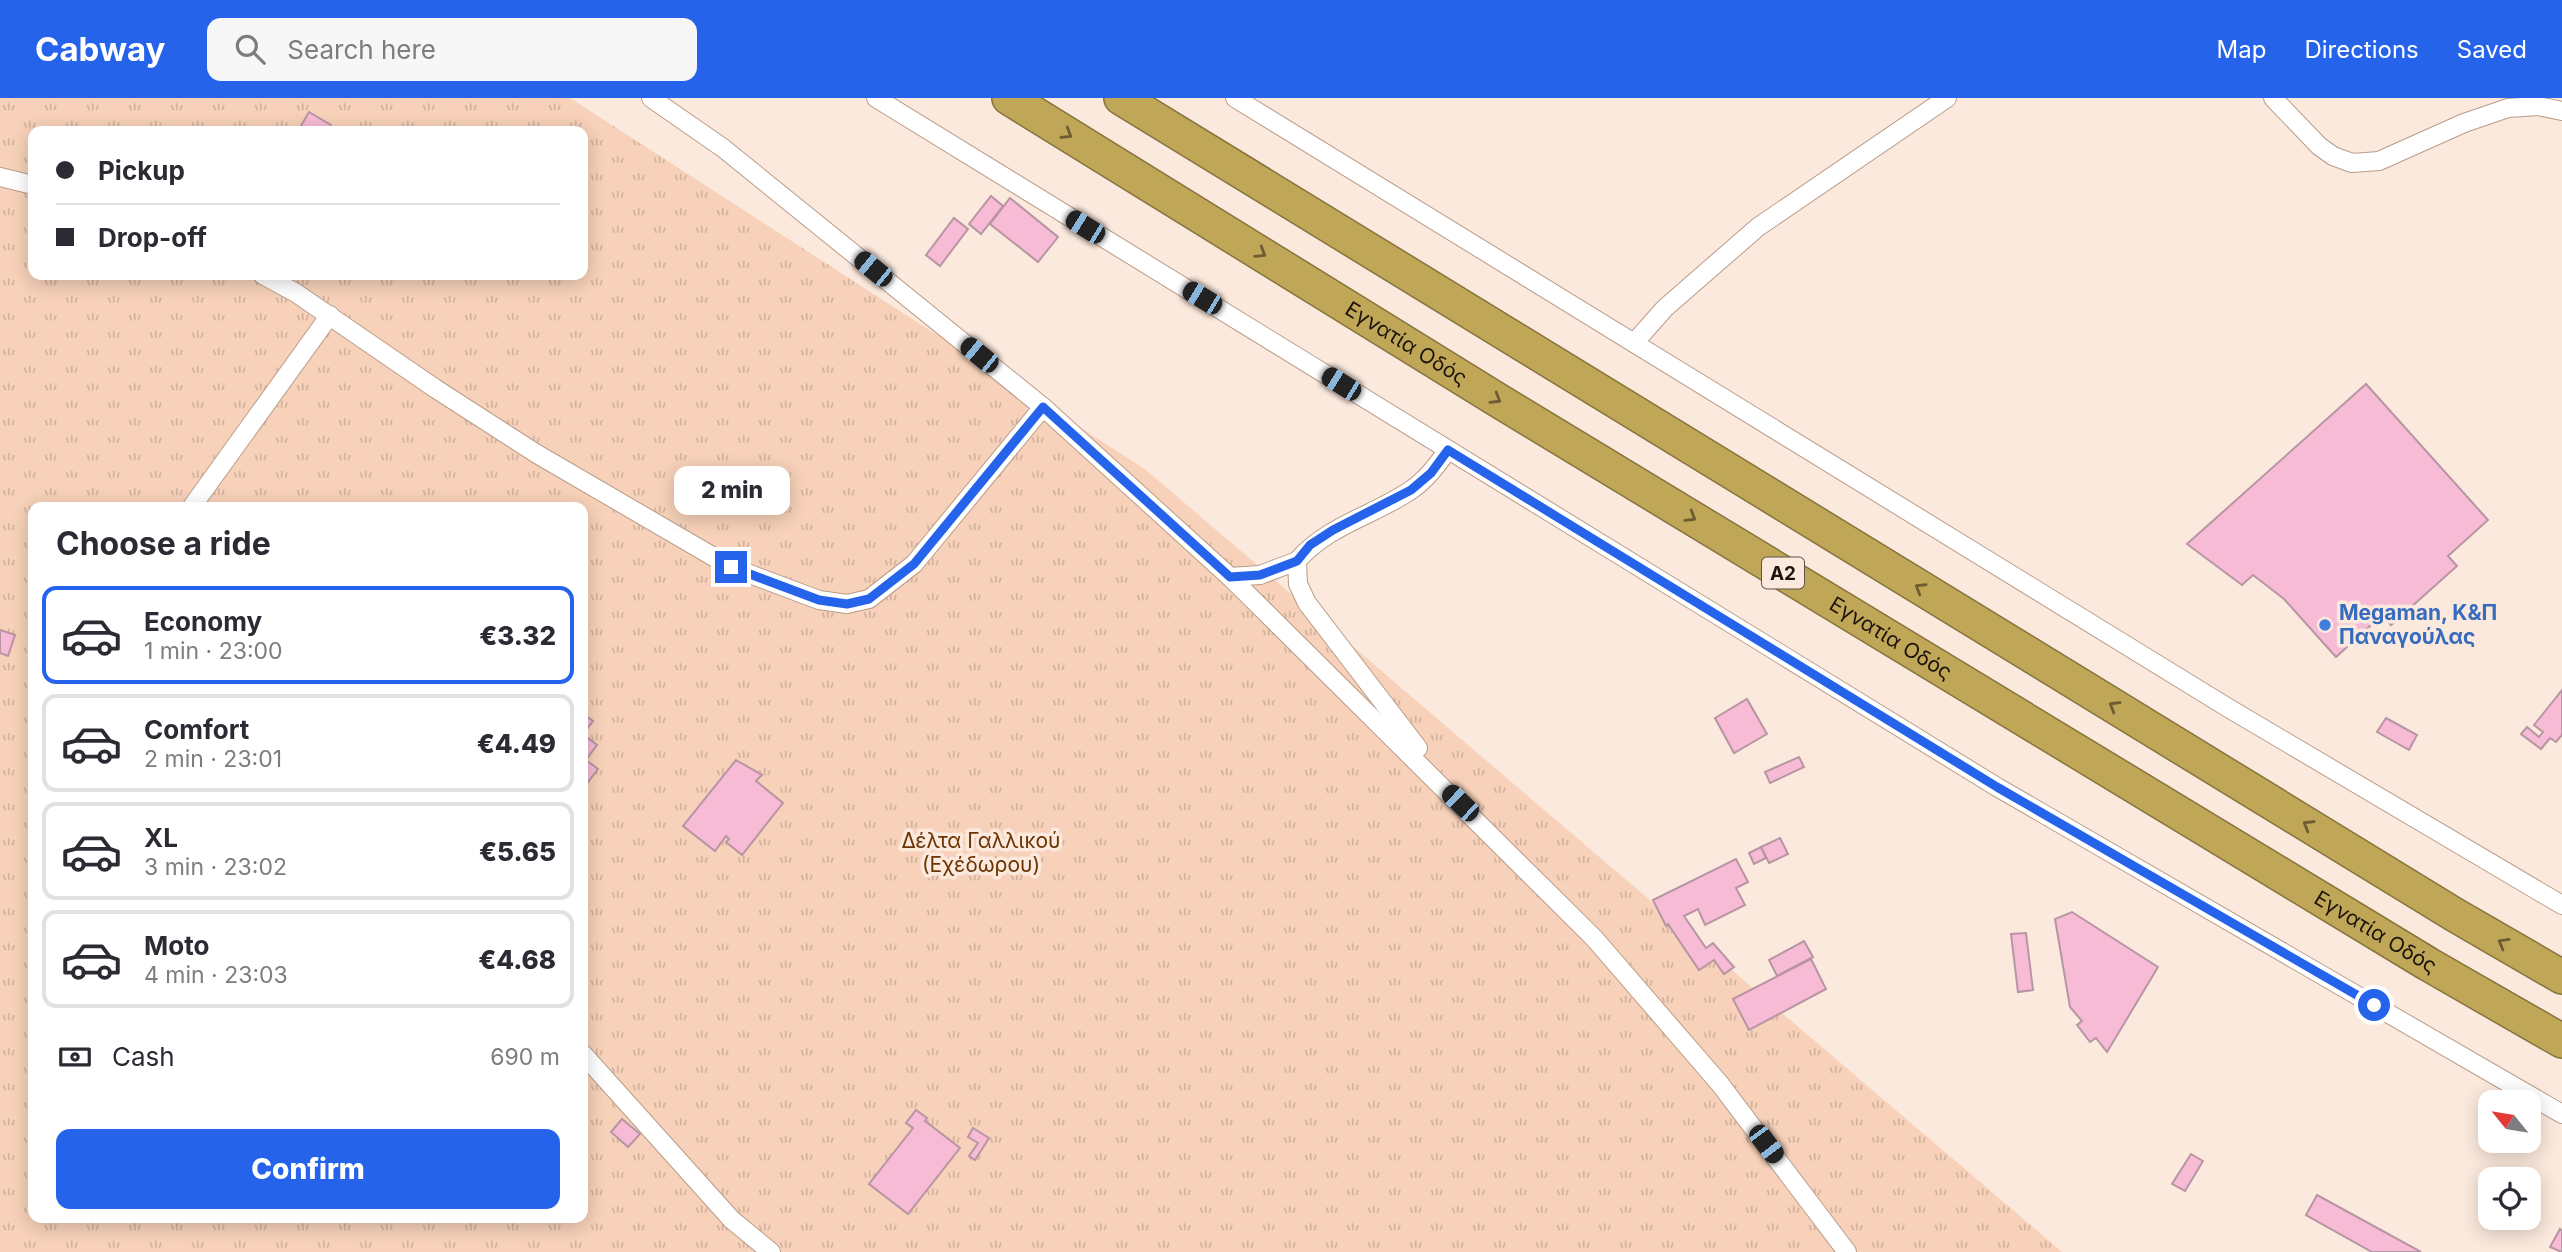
<!DOCTYPE html>
<html lang="en">
<head>
<meta charset="utf-8">
<style>
	:root { --surface:#fff; --page:#f7f7f7; --text:#2b2b33; --muted:#7c7c81; --line:#e1e1e2; --accent:#2563eb }
	body { margin:0; font-family:Inter,sans-serif; background:var(--page); color:var(--text); height:100vh; display:flex; flex-direction:column; font-size:26px; white-space:nowrap }
	* { box-sizing:border-box; margin:0 }
	p { font-size:23px; color:var(--muted) }
	.icon { flex:none; width:38px; height:38px; fill:none; stroke:currentColor; stroke-width:2; stroke-linecap:round; stroke-linejoin:round }
	.map { position:relative; flex:1; overflow:hidden }
	.side { position:absolute; left:28px; top:404px; width:560px; height:721px; display:flex; flex-direction:column; background:var(--surface); border-radius:14px; box-shadow:0 4px 18px #0003 }
	.side>* { flex:none }
	.banner { position:absolute; left:28px; top:28px; width:560px; height:154px; border-radius:14px; box-shadow:0 4px 18px #0003; display:grid; align-content:center; height:154px; padding:0 28px; background:var(--surface) }
	.needle { width:46px; rotate:300deg }
	.fabs { position:absolute; left:2478px; top:992px; display:grid; gap:14px }
	.fabs a { display:grid; place-items:center; width:63px; height:63px; border-radius:14px; background:var(--surface); box-shadow:0 4px 18px #0003; font-size:35px }
	.end { position:absolute; width:32px; height:32px; margin:-16px; border:9px solid #2563eb; background:#fff; box-shadow:0 0 0 4px #fff }
	.from { border-radius:50% }
	.bubble { position:absolute; height:49px; border-radius:14px; background:var(--surface); box-shadow:0 4px 18px #0003; font-size:23px; font-weight:800; line-height:49px; text-align:center }
	.car { position:absolute; width:21px; height:42px; margin:-21px -10px; border-radius:9px; box-shadow:0 0 5px 2px #0007; background:linear-gradient(#222 24%,#8ab4d8 0 40%,#222 0 76%,#8ab4d8 0 86%,#222 0) }
	.banner b { display:flex; align-items:center; gap:24px; height:66px; font-size:26px }
	.banner b+b { border-top:2px solid var(--line) }
	.banner i { width:18px; height:18px; background:var(--text) }
	ul { padding:0; list-style:none }
	li { display:flex; align-items:center; gap:21px; height:98px; margin:0 14px 10px; padding:0 14px; border:4px solid var(--line); border-radius:14px }
	li div { flex:1 }
	li b { display:block; font-size:26px }
	li em { font-style:normal; font-weight:800 }
	li.current { border-color:var(--accent) }
	li>.icon { width:63px; height:63px; stroke-width:1.5 }
	h2 { padding:0 28px; font-size:32px; line-height:84px }
	.pay { display:flex; align-items:center; gap:18px; height:77px; padding:0 28px; font-size:26px }
	.pay p { margin-inline-start:auto }
	.action { display:flex; gap:14px; margin-top:auto; padding:14px 28px }
	.action a { flex:1; height:80px; border-radius:14px; background:var(--accent); color:#fff; font-size:28px; font-weight:800; line-height:80px; text-align:center }
	header { display:flex; align-items:center; gap:42px; box-sizing:border-box; height:98px; padding:0 35px; background:var(--accent); color:#fff }
	header strong { font-size:33px }
	nav { display:flex; gap:38px; margin-inline-start:auto; font-size:24px }
	.search { width:490px; height:63px; background:var(--page); display:flex; align-items:center; gap:18px; box-sizing:border-box; padding:0 24px; border-radius:14px; color:var(--muted); font-size:26px }
	.map>svg:first-child { display:block }
	.park { fill:url(#park-tufts); fill-rule:evenodd }
	.building { fill:#f8bbd5; stroke:#b795a3; stroke-width:2 }
	.lines { fill:none; stroke-linecap:round; stroke-linejoin:round }
	.minor-casing { stroke:#b99c88; stroke-width:20 }
	.motorway-casing { stroke:#86733d; stroke-width:36 }
	.minor { stroke:#fff; stroke-width:18 }
	.motorway { stroke:#bfa757; stroke-width:33 }
	.oneway { stroke:#6e5d32 }
	.route { stroke:#2563eb; stroke-width:9 }
	.shop-dot { fill:#3f7fe0; stroke:#fce9dd; stroke-width:2.5 }
	.labels { text-anchor:middle; stroke-width:7; stroke-linejoin:round; paint-order:stroke }
	.shield { fill:#fce9dd; stroke:#60534b; stroke-width:2 }
	.shield-label { font-size:19px; font-weight:bold; fill:#1d130c }
	.street-label { font-size:21px; fill:#1d130c; stroke:#fce9dd }
	.shop-label { font-size:21px; font-weight:bold; fill:#366cbe; stroke:#fce9dd; text-anchor:start }
	.park-label { font-size:21px; fill:#6b3402; stroke:#fce9dd }
</style>
</head>
<body>
<header>
<strong>Cabway</strong>
<div class="search"><svg class="icon" aria-label="search" viewBox="0 0 24 24"><circle cx="10" cy="10" r="6"/><path d="M15 15l6 6"/></svg>Search here</div>
<nav><a>Map</a><a>Directions</a><a>Saved</a></nav>
</header>
<div class="map">
<svg width="2562" height="1154" viewBox="0 0 2562 1154">
	<defs>
		<pattern id="park-tufts" width="24" height="20" patternUnits="userSpaceOnUse" patternTransform="scale(1.75)"><rect width="24" height="20" fill="#f7d1b9"/><path d="M3 7l-1-3M5 7V3M7 7l1-3M15 17l-1-3M17 17v-4M19 17l1-3" fill="none" stroke="#d3b39e"/></pattern>
	</defs>
	<rect width="100%" height="100%" fill="#fce9dd"/>
	<path class="park" d="M 0,0 L 570,0 L 1146,372 L 2062,1154 L 0,1154 ZM 33,33 L 583,33 L 583,177 L 33,177 ZM 33,410 L 583,410 L 583,1120 L 33,1120 Z"/>
	<g class="building">
		<polygon points="309,14 331,27 327,33 298,33"/>
		<polygon points="991,98 1003,108 981,136 969,126"/>
		<polygon points="1010,100 1058,139 1038,164 990,126"/>
		<polygon points="954,120 968,131 940,168 926,157"/>
		<polygon points="2366,286 2488,422 2448,458 2457,468 2391,527 2382,517 2336,559 2284,501 2253,477 2242,487 2187,446"/>
		<polygon points="0,532 15,537 8,558 0,555"/>
		<polygon points="2562,592 2562,637 2556,644 2550,640 2541,651 2521,636 2527,629 2539,639 2543,634 2534,627"/>
		<polygon points="1747,601 1767,636 1734,655 1715,620"/>
		<polygon points="583,616 593,623 583,636 597,647 586,662 598,671 585,688 583,686"/>
		<polygon points="2386,620 2417,637 2409,652 2377,634"/>
		<polygon points="1799,659 1804,669 1770,685 1765,674"/>
		<polygon points="736,662 762,677 756,683 783,705 742,757 726,744 729,741 726,738 715,753 683,728"/>
		<polygon points="1780,740 1788,756 1769,765 1761,749"/>
		<polygon points="1761,749 1766,760 1754,766 1749,755"/>
		<polygon points="1736,761 1748,784 1736,790 1745,807 1705,827 1698,811 1684,818 1706,850 1713,845 1734,869 1724,876 1714,862 1699,872 1668,826 1666,828 1653,802"/>
		<polygon points="2072,814 2158,869 2107,954 2096,940 2090,944 2077,927 2082,923 2070,909 2055,821"/>
		<polygon points="2026,835 2033,892 2018,894 2011,836"/>
		<polygon points="1804,843 1813,859 1777,878 1769,862"/>
		<polygon points="1811,861 1826,891 1749,932 1733,901"/>
		<polygon points="916,1012 927,1020 925,1023 960,1050 908,1116 869,1086 913,1030 906,1025"/>
		<polygon points="622,1021 640,1036 628,1049 611,1034"/>
		<polygon points="973,1030 989,1040 975,1062 969,1058 978,1045 968,1039"/>
		<polygon points="2191,1056 2203,1063 2185,1093 2172,1086"/>
		<polygon points="2317,1097 2421,1154 2372,1154 2306,1117"/>
		<polygon points="2560,1131 2562,1133 2562,1154 2550,1149"/>
	</g>
	<g class="lines">
		<g class="minor-casing">
			<g id="minor">
				<polyline points="651,0 723,50 1043,309 1230,479 1594,840 1720,986 1847,1154"/>
				<polyline points="876,0 1997,689 2562,1016"/>
				<polyline points="1235,0 2230,611 2562,807"/>
				<polyline points="2273,0 2319,48 2333,58 2352,65 2379,63 2464,25 2508,10 2538,8 2562,13"/>
				<polyline points="0,79 33,87"/>
				<polyline points="263,177 296,195 436,291 537,356 731,469 819,502 847,506 869,501 914,466 1043,309"/>
				<polyline points="1634,245 1665,210 1758,129 1947,0"/>
				<polyline points="191,410 330,217"/>
				<polyline points="1230,479 1260,477 1297,463"/>
				<path d="M 1418,650 L 1307,505 L 1298,486 L 1297,463 C 1328,427 1373,418 1411,392 C 1426,382 1437,367 1448,352"/>
				<polyline points="583,956 732,1122 771,1154"/>
			</g>
		</g>
		<g class="motorway-casing">
			<g id="motorway">
				<path id="s1" d="M 1009,0 L 1496,301 L 2428,866 L 2562,943"/>
				<polyline points="1121,0 2455,817 2562,879"/>
			</g>
		</g>
		<use href="#minor" class="minor"/>
		<use href="#motorway" class="motorway"/>
	</g>
	<defs><path id="oneway-chevron" d="M-2-3.5L2.5 0L-2 3.5" fill="none" stroke-width="1.6" stroke-linecap="round" stroke-linejoin="round" transform="scale(1.75)"/></defs>
	<g class="oneway">
		<use href="#oneway-chevron" transform="translate(1067 36) rotate(32)"/>
		<use href="#oneway-chevron" transform="translate(1261 155) rotate(32)"/>
		<use href="#oneway-chevron" transform="translate(1496 301) rotate(31)"/>
		<use href="#oneway-chevron" transform="translate(1691 419) rotate(31)"/>
		<use href="#oneway-chevron" transform="translate(1920 490) rotate(-149)"/>
		<use href="#oneway-chevron" transform="translate(2114 608) rotate(-149)"/>
		<use href="#oneway-chevron" transform="translate(2308 727) rotate(-149)"/>
		<use href="#oneway-chevron" transform="translate(2503 845) rotate(-150)"/>
	</g>
	<g class="lines">
		<polyline class="route" points="731,469 819,502 847,506 869,501 914,466 1043,309 1230,479 1260,477 1297,463 1310,447 1333,432 1411,392 1431,375 1448,352 1997,689 2374,907"/>
	</g>
	<circle class="shop-dot" cx="2325" cy="527" r="7"/>
	<g class="labels">
		<rect class="shield" x="1762" y="459.5" width="42" height="31" rx="5"/>
		<g class="shield-label">
			<text x="1783" y="482">Α2</text>
		</g>
		<g class="street-label">
			<text dy="7" stroke="none"><textPath href="#s1" startOffset="467">Εγνατία Οδός</textPath></text>
			<text dy="7" stroke="none"><textPath href="#s1" startOffset="1034">Εγνατία Οδός</textPath></text>
			<text dy="7" stroke="none"><textPath href="#s1" startOffset="1601">Εγνατία Οδός</textPath></text>
		</g>
		<g class="shop-label">
			<text x="2339" y="522">Megaman, Κ&amp;Π<tspan x="2339" dy="24">Παναγούλας</tspan></text>
		</g>
		<g class="park-label">
			<text x="981" y="750">Δέλτα Γαλλικού<tspan x="981" dy="24">(Εχέδωρου)</tspan></text>
		</g>
	</g>
</svg>
<div class="fabs">
<a><svg class="needle" viewBox="-14 -14 28 28"><path d="M0-13l5 13h-10z" fill="#e53935"/><path d="M0 13l5-13h-10z" fill="#7c7c81"/></svg></a>
<a><svg class="icon" aria-label="locate" viewBox="0 0 24 24"><circle cx="12" cy="12" r="6"/><path d="M12 2v4M12 18v4M2 12h4M18 12h4"/></svg></a>
</div>
<i class="end from" style="left:2374px;top:907px"></i>
<i class="end" style="left:731px;top:469px"></i>
<div class="bubble" style="left:674px;top:368px;width:116px">2 min</div>
<i class="car" style="left:1085px;top:129px;rotate:302deg"></i>
<i class="car" style="left:873px;top:171px;rotate:309deg"></i>
<i class="car" style="left:1202px;top:200px;rotate:301deg"></i>
<i class="car" style="left:979px;top:257px;rotate:309deg"></i>
<i class="car" style="left:1341px;top:286px;rotate:302deg"></i>
<i class="car" style="left:1460px;top:705px;rotate:314deg"></i>
<i class="car" style="left:1766px;top:1046px;rotate:143deg"></i>
<div class="banner">
<b><i class="from"></i>Pickup</b>
<b><i></i>Drop-off</b>
</div>
<section class="side">
<h2>Choose a ride</h2>
<ul>
<li class="current"><svg class="icon" aria-label="car" viewBox="0 0 24 24"><path d="M5 17H2v-5l4-1 3-4h7l3 4 3 1v5h-3M9 17h6M6 11h13"/><circle cx="7" cy="17" r="2"/><circle cx="17" cy="17" r="2"/></svg><div><b>Economy</b><p>1 min · 23:00</p></div><em>€3.32</em></li>
<li><svg class="icon" aria-label="car" viewBox="0 0 24 24"><path d="M5 17H2v-5l4-1 3-4h7l3 4 3 1v5h-3M9 17h6M6 11h13"/><circle cx="7" cy="17" r="2"/><circle cx="17" cy="17" r="2"/></svg><div><b>Comfort</b><p>2 min · 23:01</p></div><em>€4.49</em></li>
<li><svg class="icon" aria-label="car" viewBox="0 0 24 24"><path d="M5 17H2v-5l4-1 3-4h7l3 4 3 1v5h-3M9 17h6M6 11h13"/><circle cx="7" cy="17" r="2"/><circle cx="17" cy="17" r="2"/></svg><div><b>XL</b><p>3 min · 23:02</p></div><em>€5.65</em></li>
<li><svg class="icon" aria-label="car" viewBox="0 0 24 24"><path d="M5 17H2v-5l4-1 3-4h7l3 4 3 1v5h-3M9 17h6M6 11h13"/><circle cx="7" cy="17" r="2"/><circle cx="17" cy="17" r="2"/></svg><div><b>Moto</b><p>4 min · 23:03</p></div><em>€4.68</em></li>
</ul>
<div class="pay"><svg class="icon" aria-label="cash" viewBox="0 0 24 24"><path d="M3 7h18v10H3z"/><circle cx="12" cy="12" r="2"/></svg>Cash<p>690 m</p></div>
<div class="action"><a>Confirm</a></div>
</section>
</div>
</body>
</html>
